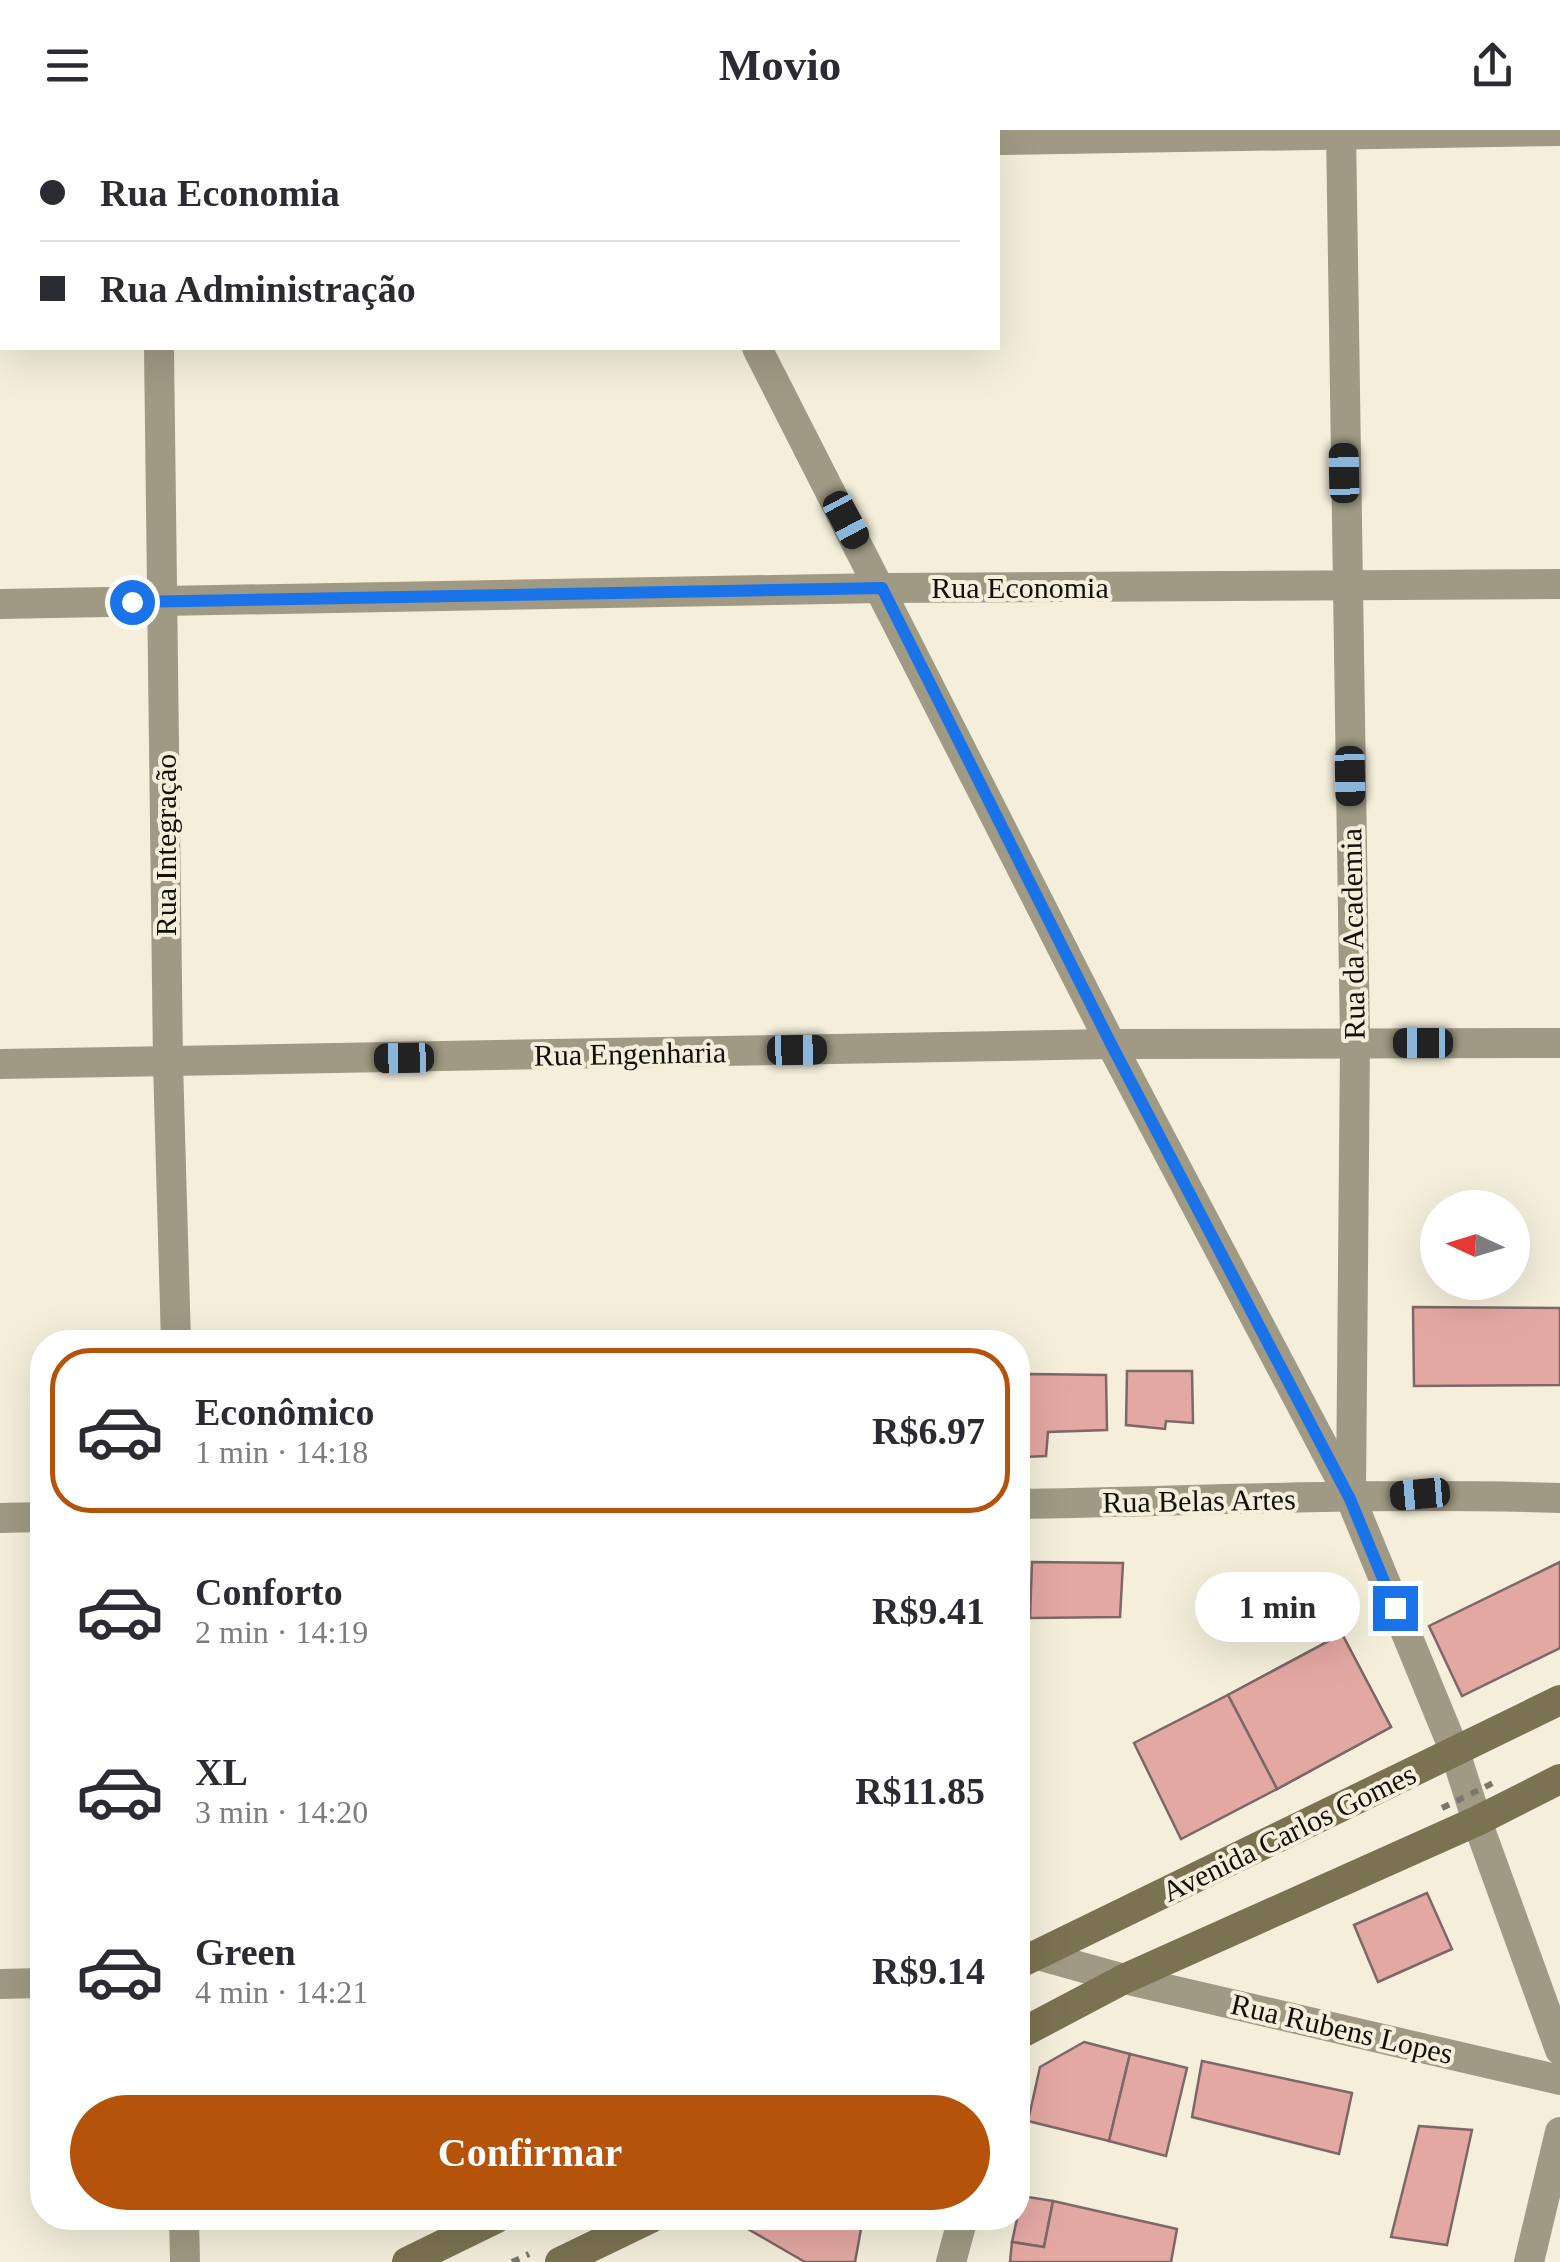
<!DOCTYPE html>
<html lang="pt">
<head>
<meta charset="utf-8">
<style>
	:root { --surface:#fff; --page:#f7f7f7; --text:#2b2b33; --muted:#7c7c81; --line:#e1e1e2; --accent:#b45309 }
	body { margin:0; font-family:"Times New Roman",serif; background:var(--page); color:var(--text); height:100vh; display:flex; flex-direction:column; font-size:38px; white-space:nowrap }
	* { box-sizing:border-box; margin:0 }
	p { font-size:32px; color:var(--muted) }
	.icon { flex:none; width:55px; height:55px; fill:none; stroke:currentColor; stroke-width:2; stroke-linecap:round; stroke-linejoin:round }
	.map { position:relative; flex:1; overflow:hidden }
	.details { position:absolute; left:30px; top:1200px; width:1000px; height:900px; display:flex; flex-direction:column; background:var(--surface); border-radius:40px; box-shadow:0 10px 40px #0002 }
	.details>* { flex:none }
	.guide { position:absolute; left:0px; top:0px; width:1000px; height:220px; box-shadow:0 10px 40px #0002; display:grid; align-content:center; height:220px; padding:0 40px; background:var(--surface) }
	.needle { width:65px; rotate:274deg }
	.tools { position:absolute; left:1420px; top:1060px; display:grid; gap:20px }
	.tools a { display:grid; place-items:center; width:110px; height:110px; border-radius:50%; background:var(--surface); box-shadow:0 10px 40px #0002; font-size:50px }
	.end { position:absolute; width:45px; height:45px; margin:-22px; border:12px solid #1a73e8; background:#fff; box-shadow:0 0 0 5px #fff }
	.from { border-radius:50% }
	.bubble { position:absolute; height:70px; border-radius:35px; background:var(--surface); box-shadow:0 10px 40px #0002; font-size:32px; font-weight:600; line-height:70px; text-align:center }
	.car { position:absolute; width:30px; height:60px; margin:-30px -15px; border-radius:12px; box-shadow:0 0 8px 2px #0007; background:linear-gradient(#222 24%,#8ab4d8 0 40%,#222 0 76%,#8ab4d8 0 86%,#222 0) }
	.guide b { display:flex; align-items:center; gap:35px; height:95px; font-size:38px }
	.guide b+b { border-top:2px solid var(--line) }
	.guide i { width:25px; height:25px; background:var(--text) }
	ul { padding:18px 0 0; list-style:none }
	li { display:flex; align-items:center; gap:30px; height:165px; margin:0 20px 15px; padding:0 20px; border:5px solid transparent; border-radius:40px }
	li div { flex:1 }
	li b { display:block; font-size:38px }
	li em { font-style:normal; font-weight:600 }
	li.active { border-color:var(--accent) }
	li>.icon { width:90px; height:90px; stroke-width:1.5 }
	.primary-button { display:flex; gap:20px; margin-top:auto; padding:20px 40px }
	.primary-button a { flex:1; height:115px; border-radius:60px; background:var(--accent); color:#fff; font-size:40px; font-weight:600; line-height:115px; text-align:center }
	header { display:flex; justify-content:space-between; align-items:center; height:130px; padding:0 40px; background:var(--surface); font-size:45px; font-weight:600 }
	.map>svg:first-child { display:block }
	.building { fill:#e4a8a3; stroke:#7c6866; stroke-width:2.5 }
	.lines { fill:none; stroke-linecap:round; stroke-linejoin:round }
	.path { stroke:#7b776b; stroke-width:6; stroke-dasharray:8 8; stroke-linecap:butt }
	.street { stroke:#a09a84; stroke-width:30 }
	.secondary { stroke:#7b7251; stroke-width:30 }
	.path-bridge { stroke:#7b776b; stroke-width:6; stroke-dasharray:8 8; stroke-linecap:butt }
	.route { stroke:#1a73e8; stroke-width:12 }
	.labels { text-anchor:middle; stroke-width:8; stroke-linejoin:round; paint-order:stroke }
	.street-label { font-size:30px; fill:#12100a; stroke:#f4eedb }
</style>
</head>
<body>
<header><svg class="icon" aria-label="menu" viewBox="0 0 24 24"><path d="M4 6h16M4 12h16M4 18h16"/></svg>Movio<svg class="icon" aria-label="share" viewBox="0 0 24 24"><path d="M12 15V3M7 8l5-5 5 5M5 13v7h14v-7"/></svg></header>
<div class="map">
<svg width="1560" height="2132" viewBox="0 0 1560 2132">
	<rect width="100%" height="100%" fill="#f4eedb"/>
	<g class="building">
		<polygon points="1413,1177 1560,1178 1560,1255 1414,1256"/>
		<polygon points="1127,1241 1192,1241 1193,1293 1166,1291 1165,1299 1126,1295"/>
		<polygon points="1029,1244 1106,1245 1107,1300 1048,1302 1046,1326 1024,1327"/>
		<polygon points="1032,1432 1123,1433 1120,1487 1030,1488"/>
		<polygon points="1560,1432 1560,1518 1462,1566 1429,1496"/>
		<polygon points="1018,1457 1025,1458 1024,1538 1018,1538"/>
		<polygon points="1342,1504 1391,1597 1277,1659 1228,1565"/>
		<polygon points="1342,1504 1391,1597 1277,1659 1228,1565"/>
		<polygon points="1228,1565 1277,1659 1181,1709 1134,1613"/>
		<polygon points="1427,1763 1452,1819 1378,1852 1354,1795"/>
		<polygon points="1084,1912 1130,1924 1109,2011 1028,1991 1040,1937"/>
		<polygon points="1130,1924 1187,1938 1166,2026 1109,2011"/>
		<polygon points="1202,1931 1352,1963 1339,2024 1192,1987"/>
		<polygon points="1419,1996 1472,2000 1447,2115 1391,2107"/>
		<polygon points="1022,2066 1053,2071 1044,2117 1012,2112"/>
		<polygon points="1053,2071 1177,2099 1171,2132 1010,2132 1012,2112 1044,2117"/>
		<polygon points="770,2088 863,2088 855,2132 805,2132 748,2099"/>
	</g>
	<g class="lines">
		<polyline class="path" points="512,2132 529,2124"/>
		<g class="street">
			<polyline points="644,0 646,2"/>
			<polyline points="1341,0 1355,913 1351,1362"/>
			<polyline points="155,2 155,0"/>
			<polyline points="998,10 1560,1"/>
			<polyline points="0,26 2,26"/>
			<polyline points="159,218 168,933 176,1212"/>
			<polyline points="757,218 1111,914 1351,1369 1455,1622 1477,1691 1560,1920"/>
			<polyline points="0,474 881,458 1560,454"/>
			<polyline points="0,934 1111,914 1560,913"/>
			<path d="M 1018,1374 C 1198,1371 1379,1362 1560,1368"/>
			<polyline points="0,1388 42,1387"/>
			<polyline points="1038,1825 1124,1849 1560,1950"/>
			<polyline points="0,1854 42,1853"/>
			<polyline points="184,2088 185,2132"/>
			<polyline points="951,2132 963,2088"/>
			<polyline points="1529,2132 1560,2002"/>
		</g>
		<g class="secondary">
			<polyline points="1018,1834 1560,1570"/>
			<polyline points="1018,1905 1124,1849 1477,1691 1560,1649"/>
			<polyline points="407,2132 497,2088"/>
			<polyline points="560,2132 651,2088"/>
		</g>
		<polyline class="path-bridge" points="1442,1678 1495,1652"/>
	</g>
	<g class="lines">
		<polyline class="route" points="132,472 882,458 1111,914 1350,1369 1395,1478"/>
	</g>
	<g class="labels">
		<g class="street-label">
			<text x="1020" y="468">Rua Economia</text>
			<text transform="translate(166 715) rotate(-90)" y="10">Rua Integração</text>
			<text transform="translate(1353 804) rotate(-91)" y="10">Rua da Academia</text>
			<text transform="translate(630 924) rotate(-1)" y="10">Rua Engenharia</text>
			<text transform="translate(1199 1371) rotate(-1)" y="10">Rua Belas Artes</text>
			<text transform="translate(1289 1703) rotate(-26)" y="10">Avenida Carlos Gomes</text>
			<text transform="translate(1342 1899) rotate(13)" y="10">Rua Rubens Lopes</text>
		</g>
	</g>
</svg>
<div class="tools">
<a><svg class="needle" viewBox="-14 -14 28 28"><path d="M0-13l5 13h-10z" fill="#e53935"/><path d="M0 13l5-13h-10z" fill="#7c7c81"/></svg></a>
</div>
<i class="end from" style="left:132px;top:472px"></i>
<i class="end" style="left:1395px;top:1478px"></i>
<div class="bubble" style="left:1195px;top:1442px;width:165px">1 min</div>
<i class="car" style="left:1344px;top:343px;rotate:359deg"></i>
<i class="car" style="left:846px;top:390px;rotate:152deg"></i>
<i class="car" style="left:1350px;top:646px;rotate:179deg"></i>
<i class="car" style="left:1423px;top:913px;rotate:270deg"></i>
<i class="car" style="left:797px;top:920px;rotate:89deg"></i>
<i class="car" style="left:404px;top:928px;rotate:269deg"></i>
<i class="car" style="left:1420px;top:1364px;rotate:265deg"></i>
<div class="guide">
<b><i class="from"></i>Rua Economia</b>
<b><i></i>Rua Administração</b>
</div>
<section class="details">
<ul>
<li class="active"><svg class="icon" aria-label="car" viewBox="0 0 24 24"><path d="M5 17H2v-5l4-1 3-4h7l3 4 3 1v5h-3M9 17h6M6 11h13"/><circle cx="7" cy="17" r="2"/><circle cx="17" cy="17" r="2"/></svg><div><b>Econômico</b><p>1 min · 14:18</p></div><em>R$6.97</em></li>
<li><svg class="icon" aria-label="car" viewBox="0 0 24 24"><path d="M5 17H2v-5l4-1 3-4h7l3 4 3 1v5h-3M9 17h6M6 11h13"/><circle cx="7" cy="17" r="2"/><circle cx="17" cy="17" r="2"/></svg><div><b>Conforto</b><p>2 min · 14:19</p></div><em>R$9.41</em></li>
<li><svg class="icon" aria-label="car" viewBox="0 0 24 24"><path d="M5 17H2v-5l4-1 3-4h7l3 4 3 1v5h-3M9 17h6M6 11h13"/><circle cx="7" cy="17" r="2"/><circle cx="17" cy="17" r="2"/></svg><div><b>XL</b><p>3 min · 14:20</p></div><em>R$11.85</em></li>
<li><svg class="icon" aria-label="car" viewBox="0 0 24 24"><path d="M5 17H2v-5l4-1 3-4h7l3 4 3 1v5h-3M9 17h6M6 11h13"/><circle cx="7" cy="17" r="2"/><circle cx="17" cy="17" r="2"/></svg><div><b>Green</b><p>4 min · 14:21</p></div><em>R$9.14</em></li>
</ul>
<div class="primary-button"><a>Confirmar</a></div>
</section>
</div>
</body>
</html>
